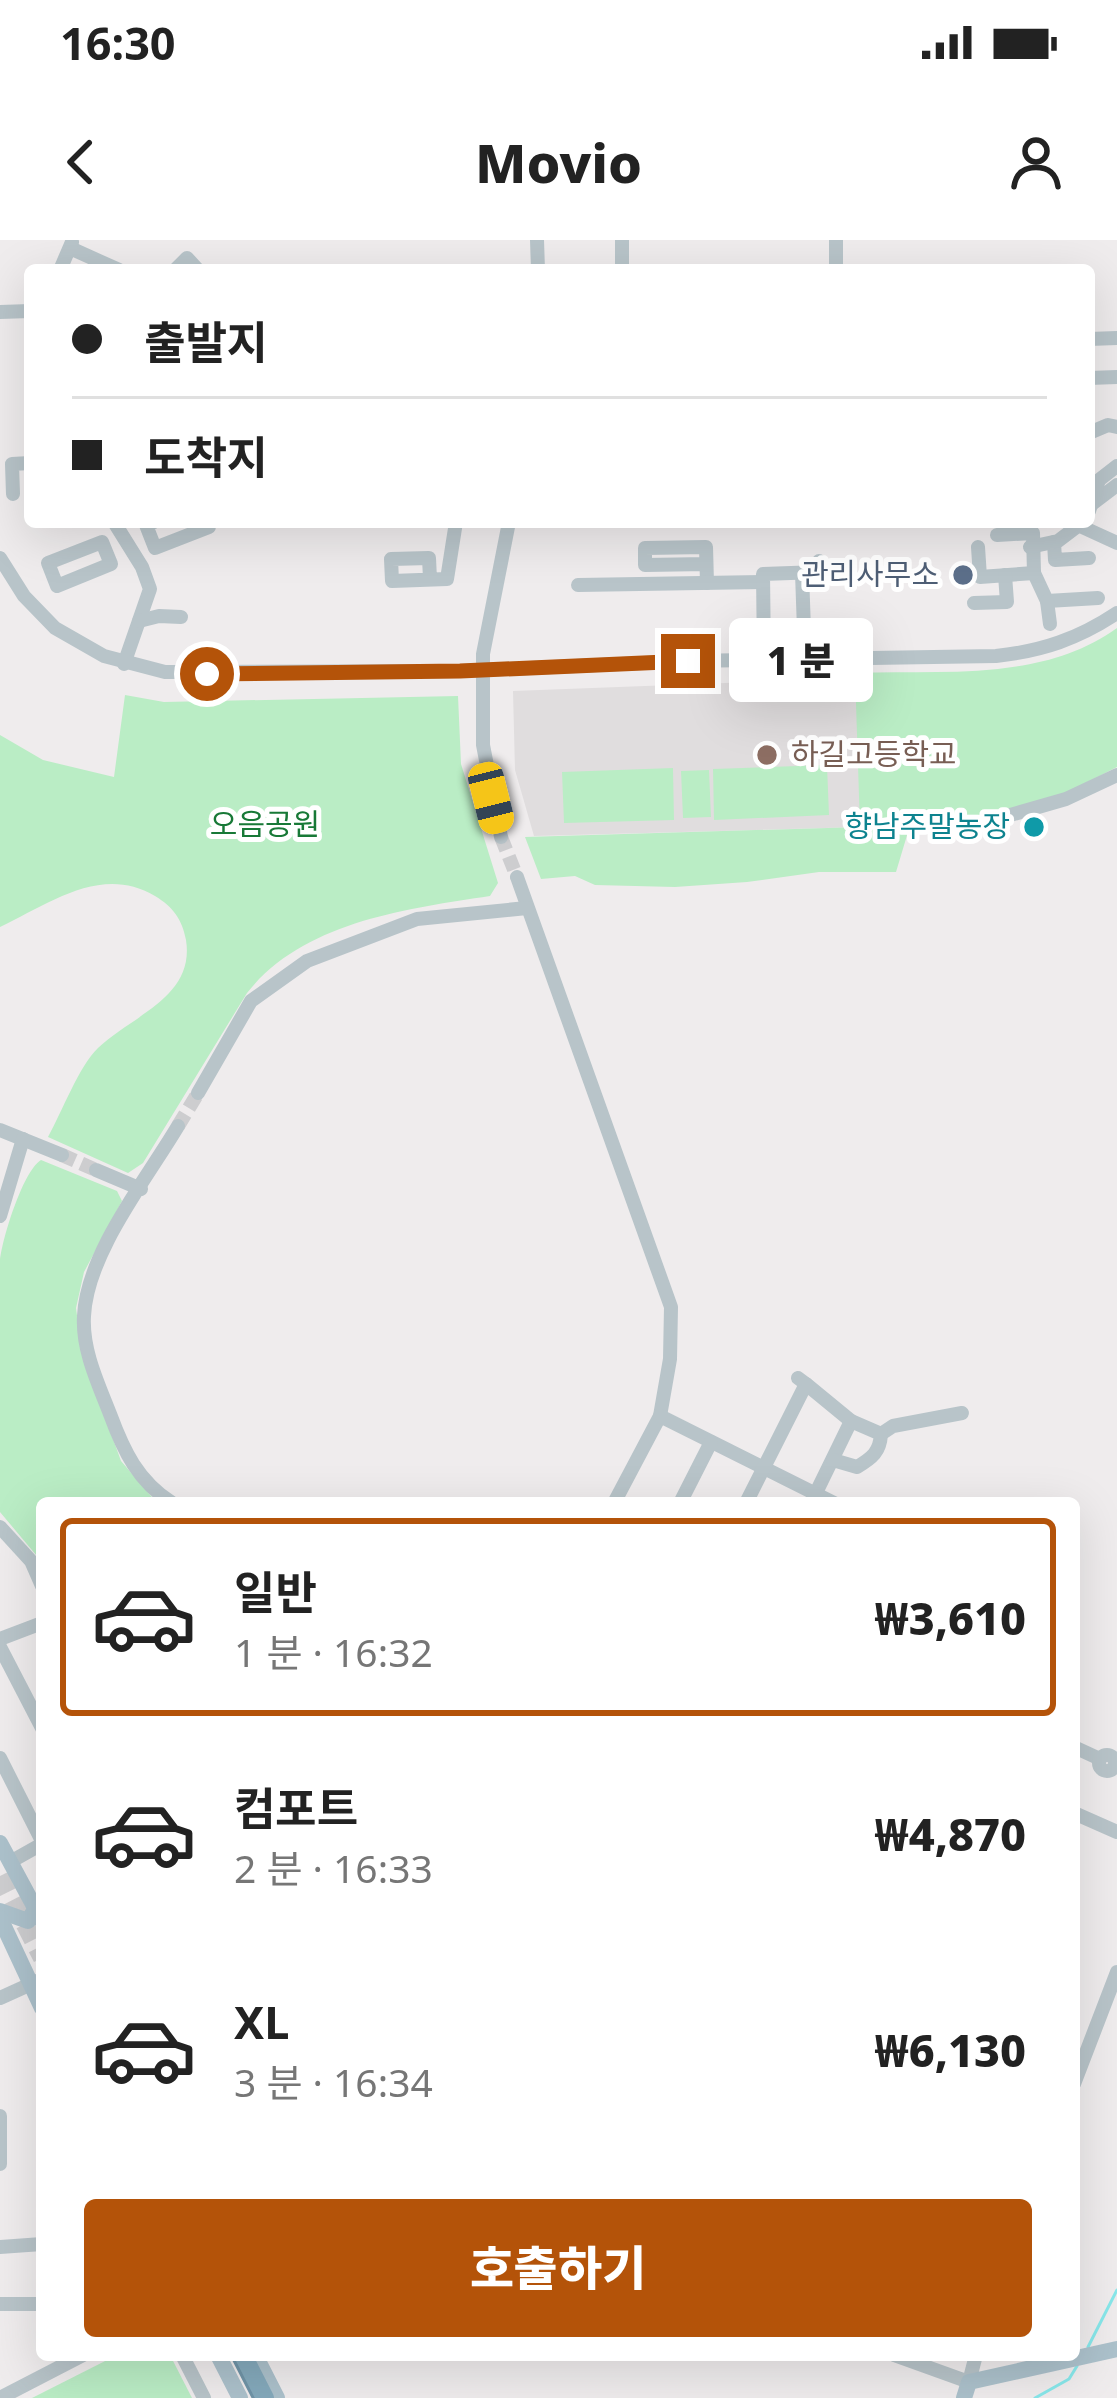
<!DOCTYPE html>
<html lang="ko">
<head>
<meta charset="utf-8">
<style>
	:root { --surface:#fff; --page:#f6f6f6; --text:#222; --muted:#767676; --line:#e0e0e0; --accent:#b45309 }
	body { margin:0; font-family:"Noto Sans","Noto Sans KR",sans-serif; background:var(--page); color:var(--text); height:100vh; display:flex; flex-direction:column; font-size:45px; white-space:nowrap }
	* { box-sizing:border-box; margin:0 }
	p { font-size:39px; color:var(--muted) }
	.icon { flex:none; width:66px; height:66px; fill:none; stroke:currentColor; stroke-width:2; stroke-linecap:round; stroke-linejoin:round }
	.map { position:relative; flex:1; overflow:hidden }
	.panel { position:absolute; left:36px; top:1257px; width:1044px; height:864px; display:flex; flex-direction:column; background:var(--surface); border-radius:12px; box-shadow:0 12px 48px #0002 }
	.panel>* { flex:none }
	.hud { position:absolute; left:24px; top:24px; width:1071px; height:264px; border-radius:12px; box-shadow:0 12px 48px #0002; display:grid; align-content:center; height:264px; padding:0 48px; background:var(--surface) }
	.end { position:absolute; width:54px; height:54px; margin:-27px; border:15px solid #b45309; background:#fff; box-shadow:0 0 0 6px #fff }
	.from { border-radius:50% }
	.bubble { position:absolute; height:84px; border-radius:12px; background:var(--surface); box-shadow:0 12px 48px #0002; font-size:39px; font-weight:800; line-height:84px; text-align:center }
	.car { position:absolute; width:36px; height:72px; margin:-36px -18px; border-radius:15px; box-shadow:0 0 9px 3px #0007; background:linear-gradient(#f5c518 24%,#345 0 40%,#f5c518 0 76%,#345 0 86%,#f5c518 0) }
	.hud b { display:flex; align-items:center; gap:42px; height:114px; font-size:45px }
	.hud b+b { border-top:3px solid var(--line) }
	.hud i { width:30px; height:30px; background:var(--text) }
	ul { padding:21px 0 0; list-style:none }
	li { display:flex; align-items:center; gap:36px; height:198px; margin:0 24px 18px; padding:0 24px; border:6px solid transparent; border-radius:12px }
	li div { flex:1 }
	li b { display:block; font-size:45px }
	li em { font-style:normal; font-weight:800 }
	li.current { border-color:var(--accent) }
	li>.icon { width:108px; height:108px; stroke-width:1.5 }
	.primary-button { display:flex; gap:24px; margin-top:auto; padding:24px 48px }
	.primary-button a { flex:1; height:138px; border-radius:12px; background:var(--accent); color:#fff; font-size:48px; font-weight:800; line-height:138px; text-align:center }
	.status { display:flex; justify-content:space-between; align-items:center; height:84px; padding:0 60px; background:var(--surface); direction:ltr }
	.status svg { height:33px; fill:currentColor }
	header { display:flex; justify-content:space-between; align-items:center; height:156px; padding:0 48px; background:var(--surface); font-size:54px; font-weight:800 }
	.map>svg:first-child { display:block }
	.education { fill:#e0ddde }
	.green { fill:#baedc5 }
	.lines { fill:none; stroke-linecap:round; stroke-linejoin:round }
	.stream { stroke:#88e7ea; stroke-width:3 }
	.minor-tunnel { stroke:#cdcdcf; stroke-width:14; stroke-dasharray:14 7; stroke-linecap:butt }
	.highway-tunnel { stroke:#cdcdcf; stroke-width:18; stroke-dasharray:18 9; stroke-linecap:butt }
	.highway-casing { stroke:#7094a7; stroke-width:24 }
	.minor { stroke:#b8c4c9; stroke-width:14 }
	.major { stroke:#acc1cb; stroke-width:16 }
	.highway { stroke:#84a9bb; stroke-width:18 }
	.route { stroke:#b45309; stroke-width:15 }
	.service-dot { fill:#5c6f8a; stroke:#fff; stroke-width:4.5 }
	.education-dot { fill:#8d6e63; stroke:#fff; stroke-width:4.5 }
	.culture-dot { fill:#0f9aa8; stroke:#fff; stroke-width:4.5 }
	.labels { text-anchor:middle; stroke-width:10; stroke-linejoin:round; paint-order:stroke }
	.service-label { font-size:30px; fill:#4e5e75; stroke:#fff; text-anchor:end }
	.education-label { font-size:30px; fill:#785e54; stroke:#fff; text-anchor:start }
	.park-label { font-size:30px; fill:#187937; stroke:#fff }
	.culture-label { font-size:30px; fill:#0d838f; stroke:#fff; text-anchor:end }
</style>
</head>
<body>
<div class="status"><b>16:30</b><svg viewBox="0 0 49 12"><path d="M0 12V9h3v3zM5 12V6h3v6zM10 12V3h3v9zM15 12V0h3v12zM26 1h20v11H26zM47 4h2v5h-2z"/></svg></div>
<header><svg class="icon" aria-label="back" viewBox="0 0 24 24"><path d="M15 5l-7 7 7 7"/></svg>Movio<svg class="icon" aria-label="person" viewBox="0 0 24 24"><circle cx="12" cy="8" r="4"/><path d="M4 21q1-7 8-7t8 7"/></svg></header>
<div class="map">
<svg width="1117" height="2158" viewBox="0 0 1117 2158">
	<rect width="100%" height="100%" fill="#efeced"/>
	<polygon class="education" points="856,438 861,587 534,596 515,530 513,451"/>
	<g class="green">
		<path d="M 1117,388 L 1117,527 L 1054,559 L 908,592 L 896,632 L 819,632 L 747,642 L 675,647 L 595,645 L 575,636 L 541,639 L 525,597 L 860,587 L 855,433 C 944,430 1042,442 1117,388 Z"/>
		<path d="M 125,455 L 164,462 L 458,456 L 461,524 L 498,643 L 490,656 C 405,669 303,682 247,753 L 143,923 L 128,933 L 48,897 C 62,872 79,826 98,808 C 133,775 195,757 186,700 C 182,679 173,667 155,656 C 101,624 49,664 0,687 L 0,495 L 43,520 L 114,537 Z"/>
		<polygon points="827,525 829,575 714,580 713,529"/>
		<polygon points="673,528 674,580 564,583 562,532"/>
		<polygon points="709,530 711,577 683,578 681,531"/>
		<path d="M 41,920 L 117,951 L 122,961 L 84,1032 L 76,1068 L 82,1113 L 121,1221 L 157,1263 L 42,1263 L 42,1322 L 0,1272 C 0,1190 0,1102 0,1021 C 2,999 23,931 41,920 Z"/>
		<polygon points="117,2115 170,2115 192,2158 32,2158"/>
	</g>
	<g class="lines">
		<g class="stream">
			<polyline points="1088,2107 1117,2050"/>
			<polyline points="1035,2158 1069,2139 1077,2126"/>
		</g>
		<g class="minor-tunnel">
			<polyline points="501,597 517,637"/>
			<polyline points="178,886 198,853"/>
			<polyline points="62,915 96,930"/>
		</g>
		<polyline class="highway-tunnel" points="0,1636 42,1718"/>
		<g class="highway-casing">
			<polyline id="highway" points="243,2115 265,2158"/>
		</g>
		<g class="minor">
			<polyline points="537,0 538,30"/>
			<polyline points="836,0 836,30"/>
			<polyline points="70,8 119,30"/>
			<polyline points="60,30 72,2"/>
			<polyline points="175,30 187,18 198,30"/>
			<polyline points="622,30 622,0"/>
			<polyline points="0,72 30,71"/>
			<polyline points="1089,99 1117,98"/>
			<polyline points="1089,138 1117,137"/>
			<polyline points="1089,193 1108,185 1117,187"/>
			<polyline points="13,254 12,224 30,223"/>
			<polyline points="1092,264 1117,245"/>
			<polyline points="1089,271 1099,240 1117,226"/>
			<polyline points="114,282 142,327 150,349 124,424"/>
			<polyline points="154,282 146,285 155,308 209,287 207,282"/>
			<polyline points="1080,286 1117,303"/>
			<polyline points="997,295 1033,293 1034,333 1047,361 1098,358"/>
			<polygon points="102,302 111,324 57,346 48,323"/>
			<polyline points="1054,302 1055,320 1089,318"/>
			<polyline points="978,307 980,337 1034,333"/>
			<polyline points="1030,307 1058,301 1083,282"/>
			<path d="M 0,318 L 24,356 L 55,388 L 104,416 L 165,432 L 460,431 L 688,421 L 996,416 C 1042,411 1078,399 1117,373"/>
			<polyline points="706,324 645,325 645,308 706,307 707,343"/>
			<polyline points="802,333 804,390"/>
			<polyline points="430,339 429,318 391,319 392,341 447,339 456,282"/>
			<polyline points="578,345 763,342"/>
			<polyline points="1047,361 1050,384"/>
			<polyline points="974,363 1007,362 1005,335"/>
			<polyline points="139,381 159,376 181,377"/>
			<polyline points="764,419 763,334 819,332 819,321"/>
			<polyline points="993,580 1066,559 1117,535"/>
			<polyline points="501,597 483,505 483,414 509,282"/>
			<polyline points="517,637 671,1067 670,1119 660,1176 614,1263"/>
			<polyline points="198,853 251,761 307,721 417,679 527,668"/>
			<polyline points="0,890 62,915"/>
			<polyline points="96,930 141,949"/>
			<polyline points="0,976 23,899"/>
			<polyline points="806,1144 851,1181 811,1263"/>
			<polyline points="660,1176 834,1263"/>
			<polyline points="881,1194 893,1186 962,1173"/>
			<path d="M 833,1220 L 857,1227 C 872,1218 880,1212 881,1194 L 851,1181"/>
			<path d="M 172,1263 C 138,1241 124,1212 110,1174 C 98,1143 82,1110 84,1076 C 87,1013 146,940 178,886"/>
			<polyline points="680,1263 711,1202"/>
			<polyline points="746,1263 806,1144 798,1138"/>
			<polyline points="0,1287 31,1321 42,1346"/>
			<polyline points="0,1399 42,1383"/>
			<polyline points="0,1407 42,1488"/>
			<polyline points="1074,1507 1100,1519"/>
			<circle cx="1107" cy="1523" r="8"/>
			<polyline points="0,1518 42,1601"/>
			<polyline points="1074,1573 1117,1592"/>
			<polyline points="10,1622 42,1604"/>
			<polyline points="0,1758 42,1739"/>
			<polyline points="1074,1844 1117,1732"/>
			<polyline points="0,1876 0,1924"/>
			<polyline points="0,2007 42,2004"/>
			<polyline points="0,2064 42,2064"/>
			<polyline points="182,2115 204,2158"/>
			<polyline points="894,2115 969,2142 976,2115"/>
			<polyline points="0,2158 83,2115"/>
		</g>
		<g class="major">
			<polyline points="0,1603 42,1681"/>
			<polyline points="0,1671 28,1681 36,1668"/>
			<polyline points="0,1678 42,1768"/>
			<polyline points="218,2115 240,2158"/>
			<polyline points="255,2115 277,2158"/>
			<polyline points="964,2158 969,2142 1117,2109"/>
		</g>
		<use href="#highway" class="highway"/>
	</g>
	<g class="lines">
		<polyline class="route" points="207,434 460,431 688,421"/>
	</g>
	<circle class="service-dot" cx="963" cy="335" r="12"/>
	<circle class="education-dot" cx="767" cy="515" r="12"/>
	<circle class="culture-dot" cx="1034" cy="587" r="12"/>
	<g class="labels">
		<g class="service-label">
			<text x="939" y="345">관리사무소</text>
		</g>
		<g class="education-label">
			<text x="791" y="525">하길고등학교</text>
		</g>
		<g class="park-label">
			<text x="265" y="595">오음공원</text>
		</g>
		<g class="culture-label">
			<text x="1010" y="597">향남주말농장</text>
		</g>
	</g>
</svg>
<i class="end from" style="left:207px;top:434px"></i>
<i class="end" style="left:688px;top:421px"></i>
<div class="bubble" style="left:729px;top:378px;width:144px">1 분</div>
<i class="car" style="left:491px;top:558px;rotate:166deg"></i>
<div class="hud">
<b><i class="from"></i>출발지</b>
<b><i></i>도착지</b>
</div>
<section class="panel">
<ul>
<li class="current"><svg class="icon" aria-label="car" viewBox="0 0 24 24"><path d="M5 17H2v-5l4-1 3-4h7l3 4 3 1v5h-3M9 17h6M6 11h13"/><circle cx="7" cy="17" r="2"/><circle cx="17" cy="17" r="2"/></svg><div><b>일반</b><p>1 분 · 16:32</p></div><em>₩3,610</em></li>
<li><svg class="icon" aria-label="car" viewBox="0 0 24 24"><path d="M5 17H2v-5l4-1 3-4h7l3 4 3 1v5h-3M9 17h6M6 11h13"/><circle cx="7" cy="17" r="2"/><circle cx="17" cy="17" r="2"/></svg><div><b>컴포트</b><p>2 분 · 16:33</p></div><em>₩4,870</em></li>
<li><svg class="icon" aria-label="car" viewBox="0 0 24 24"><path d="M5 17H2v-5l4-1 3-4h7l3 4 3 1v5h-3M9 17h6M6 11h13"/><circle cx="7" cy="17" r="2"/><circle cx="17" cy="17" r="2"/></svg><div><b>XL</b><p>3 분 · 16:34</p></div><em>₩6,130</em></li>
</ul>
<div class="primary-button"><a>호출하기</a></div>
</section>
</div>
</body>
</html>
